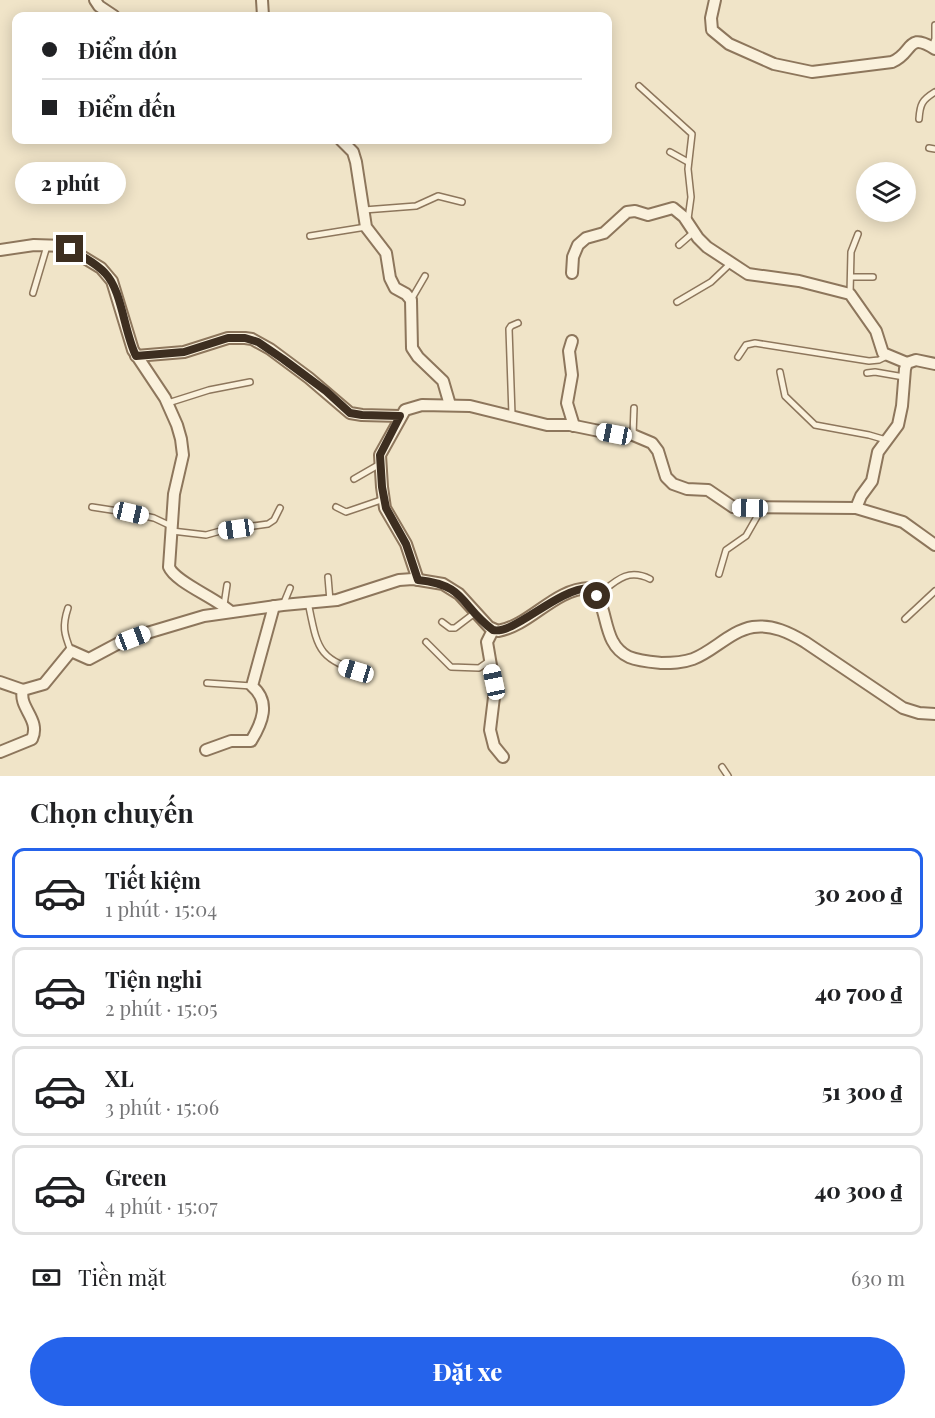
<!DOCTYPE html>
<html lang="vi">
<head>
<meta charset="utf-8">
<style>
	:root { --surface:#fff; --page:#f6f6f6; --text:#202124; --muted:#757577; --line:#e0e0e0; --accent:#2563eb }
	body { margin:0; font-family:"Playfair Display",serif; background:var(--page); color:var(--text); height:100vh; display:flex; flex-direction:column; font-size:22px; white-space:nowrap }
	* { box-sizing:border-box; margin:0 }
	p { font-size:20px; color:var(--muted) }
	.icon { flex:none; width:33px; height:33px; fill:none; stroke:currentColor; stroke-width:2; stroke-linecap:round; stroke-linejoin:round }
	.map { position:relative; height:776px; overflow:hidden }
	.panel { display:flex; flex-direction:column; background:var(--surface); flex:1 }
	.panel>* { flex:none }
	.hud { position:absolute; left:12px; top:12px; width:600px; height:132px; border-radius:12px; box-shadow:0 3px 15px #0003; display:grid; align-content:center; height:132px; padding:0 30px; background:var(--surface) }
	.fabs { position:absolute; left:856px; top:162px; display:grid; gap:12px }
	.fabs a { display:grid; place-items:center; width:60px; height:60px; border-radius:50%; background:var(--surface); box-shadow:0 3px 15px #0003; font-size:30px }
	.end { position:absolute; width:27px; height:27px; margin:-14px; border:8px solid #3d2e20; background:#fff; box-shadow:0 0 0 3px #fff }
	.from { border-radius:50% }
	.bubble { position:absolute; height:42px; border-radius:21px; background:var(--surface); box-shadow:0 3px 15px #0003; font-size:20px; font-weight:800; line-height:42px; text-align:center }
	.car { position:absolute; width:18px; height:36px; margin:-18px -9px; border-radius:8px; box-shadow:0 0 4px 2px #0007; background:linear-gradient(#fff 24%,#345 0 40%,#fff 0 76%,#345 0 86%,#fff 0) }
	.hud b { display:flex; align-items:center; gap:21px; height:57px; font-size:22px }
	.hud b+b { border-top:2px solid var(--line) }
	.hud i { width:15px; height:15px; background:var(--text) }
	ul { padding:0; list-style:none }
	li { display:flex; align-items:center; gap:18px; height:90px; margin:0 12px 9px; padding:0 18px; border:3px solid var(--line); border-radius:12px }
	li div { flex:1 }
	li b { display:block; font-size:22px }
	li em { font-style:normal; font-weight:800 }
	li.selected { border-color:var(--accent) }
	li>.icon { width:54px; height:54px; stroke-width:1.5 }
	h2 { padding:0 30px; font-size:27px; line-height:72px }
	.pay { display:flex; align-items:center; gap:15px; height:66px; padding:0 30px; font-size:22px }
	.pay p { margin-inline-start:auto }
	.button { display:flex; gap:12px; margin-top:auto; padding:12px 30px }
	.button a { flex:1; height:69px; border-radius:36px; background:var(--accent); color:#fff; font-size:24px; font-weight:800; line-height:69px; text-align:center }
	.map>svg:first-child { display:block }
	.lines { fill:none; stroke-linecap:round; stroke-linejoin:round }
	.service-casing { stroke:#8d765c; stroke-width:8 }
	.minor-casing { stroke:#8d765c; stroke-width:14 }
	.service { stroke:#faf1dc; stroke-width:5 }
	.minor { stroke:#faf1dc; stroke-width:10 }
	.route { stroke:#3d2e20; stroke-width:8 }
</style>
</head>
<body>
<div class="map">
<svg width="935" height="776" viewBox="0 0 935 776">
	<rect width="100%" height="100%" fill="#f0e4c8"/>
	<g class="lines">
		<g class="service-casing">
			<g id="service">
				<polyline points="932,47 935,39 935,25"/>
				<polyline points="639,86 692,134 688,169 691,197 688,219"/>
				<path d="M 919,119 C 920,104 922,100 935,92"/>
				<polyline points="929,148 935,149"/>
				<polyline points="670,152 688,162"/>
				<polyline points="364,210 416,206 438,196 462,202"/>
				<polyline points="310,236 366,227"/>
				<polyline points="679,245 694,232"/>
				<polyline points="851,277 873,277"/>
				<polyline points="33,293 47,246"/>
				<polyline points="850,294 851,252 858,234"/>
				<polyline points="411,300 425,276"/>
				<polyline points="677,302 711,282 731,263"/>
				<polyline points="738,357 746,345 755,343 869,361 879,360 887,356"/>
				<polyline points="780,372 785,396 815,425 869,435 886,440"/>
				<polyline points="867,373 875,372 904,377"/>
				<polyline points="168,403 209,390 250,382"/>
				<polyline points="512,415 509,329 511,326 518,323"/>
				<polyline points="633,435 634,408"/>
				<polyline points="354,479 380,464"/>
				<polyline points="92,507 131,513 154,518 171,526"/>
				<polyline points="336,507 346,512 384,499"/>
				<polyline points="172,531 206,535 224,530 268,524 274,520 280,508"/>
				<polyline points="719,574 726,550 746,536 762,508"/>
				<polyline points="328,577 330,601"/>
				<path d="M 597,596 C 614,583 626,567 650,579"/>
				<path d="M 308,602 C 318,651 317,659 368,674"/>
				<polyline points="224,605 227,585"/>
				<polyline points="283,605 290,588"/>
				<path d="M 68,608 C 62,626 64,634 71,651"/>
				<polyline points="905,619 935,591"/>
				<polyline points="442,622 450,628 455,628 476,612"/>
				<polyline points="426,642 451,667 479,668 489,661"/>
				<polyline points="207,683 252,686"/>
				<polyline points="722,767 728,776"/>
			</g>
		</g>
		<g class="minor-casing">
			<g id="minor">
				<polyline points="95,0 99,6 114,16"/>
				<polyline points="262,0 263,16"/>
				<path d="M 715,0 L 711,18 L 712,30 L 729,44 L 774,64 L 812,72 L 892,62 C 914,53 906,31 935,49"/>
				<polyline points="341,140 353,152 356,162 366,227 386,253 390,278 395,288 406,294 411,300 412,348 418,357 443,381 450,405"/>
				<path d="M 0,250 L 34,245 L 65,246 L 101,268 L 112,281 L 133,350 L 165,398 L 177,425 L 181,439 L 183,455 L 174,494 L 169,567 C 175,582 216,598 231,612"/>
				<polyline points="572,273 573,257 578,245 586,238 604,233 627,212 635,211 648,215 673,208 684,217 698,238 707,247 748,274 799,281 850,294 876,331 883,353 907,363"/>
				<polyline points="572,341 569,351 572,375 567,403 574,426"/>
				<polyline points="136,356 184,352 228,338 245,338 252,339 270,349 309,378 350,413 362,415 400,416"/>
				<polyline points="856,508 861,496 872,481 878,452 898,425 902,406 905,369 907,363 916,360 935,364"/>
				<polyline points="418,580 406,544 385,508 382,487 380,455 405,410 422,405 470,406 547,425 570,425 614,434 633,435 652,443 658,451 666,477 673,484 687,489 708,490 733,507 856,508 903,522 935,545"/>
				<polyline points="493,630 487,642 495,689 490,730 494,746 503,757"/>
				<polyline points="0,682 23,690"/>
				<path d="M 206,750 L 231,741 L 251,741 C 262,723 271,702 252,686 L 274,606"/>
				<path d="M 0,752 L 32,739 C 41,719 18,708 23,690 L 44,684 L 71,651 L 89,659 L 119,643 L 147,633 L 204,616 L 283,605 L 337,600 L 399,580 L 413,579 L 443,584 L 459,594 L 489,627 L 498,631 C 531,625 554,589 589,588 C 611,602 599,643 629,657 C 639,661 651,662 661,663 C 672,663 682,663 693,659 C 714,651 730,631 753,627 C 772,624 790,633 805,642 L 903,708 L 919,713 L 935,714"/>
			</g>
		</g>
		<use href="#service" class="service"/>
		<use href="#minor" class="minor"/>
	</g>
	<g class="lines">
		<path class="route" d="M 70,249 C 82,256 96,263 105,273 C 122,290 124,332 136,356 L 184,352 L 228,338 L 245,338 L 258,342 L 283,359 L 326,391 L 350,413 L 362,415 L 400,416 L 380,455 L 382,487 L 386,508 L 406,544 L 418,580 C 467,585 460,606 493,630 C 514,635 557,589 589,588 L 597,596"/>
	</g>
</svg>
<div class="fabs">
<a><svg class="icon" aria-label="layers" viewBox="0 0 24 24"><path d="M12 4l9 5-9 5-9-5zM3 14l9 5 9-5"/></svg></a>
</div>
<i class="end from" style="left:597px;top:596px"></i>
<i class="end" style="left:70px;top:249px"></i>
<div class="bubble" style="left:15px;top:162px;width:111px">2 phút</div>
<i class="car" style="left:614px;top:434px;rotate:281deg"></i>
<i class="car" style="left:750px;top:508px;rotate:271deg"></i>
<i class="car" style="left:131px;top:513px;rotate:103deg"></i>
<i class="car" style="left:236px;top:529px;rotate:262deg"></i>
<i class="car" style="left:133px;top:638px;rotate:69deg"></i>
<i class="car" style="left:356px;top:671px;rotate:287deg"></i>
<i class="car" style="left:494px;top:682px;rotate:348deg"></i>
<div class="hud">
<b><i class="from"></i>Điểm đón</b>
<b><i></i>Điểm đến</b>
</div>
</div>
<section class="panel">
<h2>Chọn chuyến</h2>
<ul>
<li class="selected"><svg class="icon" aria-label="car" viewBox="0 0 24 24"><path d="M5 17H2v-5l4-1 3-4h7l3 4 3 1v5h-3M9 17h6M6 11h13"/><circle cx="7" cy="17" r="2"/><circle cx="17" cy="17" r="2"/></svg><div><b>Tiết kiệm</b><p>1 phút · 15:04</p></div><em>30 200 ₫</em></li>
<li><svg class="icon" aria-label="car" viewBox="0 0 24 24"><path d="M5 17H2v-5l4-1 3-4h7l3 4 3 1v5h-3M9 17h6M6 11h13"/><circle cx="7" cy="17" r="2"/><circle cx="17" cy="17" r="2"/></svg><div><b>Tiện nghi</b><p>2 phút · 15:05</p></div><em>40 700 ₫</em></li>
<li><svg class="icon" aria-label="car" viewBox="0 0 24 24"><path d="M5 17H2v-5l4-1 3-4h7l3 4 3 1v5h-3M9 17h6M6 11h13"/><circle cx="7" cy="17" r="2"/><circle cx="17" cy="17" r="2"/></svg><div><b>XL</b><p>3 phút · 15:06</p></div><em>51 300 ₫</em></li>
<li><svg class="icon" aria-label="car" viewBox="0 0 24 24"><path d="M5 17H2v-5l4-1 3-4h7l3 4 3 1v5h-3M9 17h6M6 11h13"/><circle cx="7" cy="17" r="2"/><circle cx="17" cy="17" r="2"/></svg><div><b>Green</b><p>4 phút · 15:07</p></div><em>40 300 ₫</em></li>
</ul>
<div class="pay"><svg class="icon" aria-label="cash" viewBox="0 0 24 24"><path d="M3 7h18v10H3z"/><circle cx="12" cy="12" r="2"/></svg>Tiền mặt<p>630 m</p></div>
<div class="button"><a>Đặt xe</a></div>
</section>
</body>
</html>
